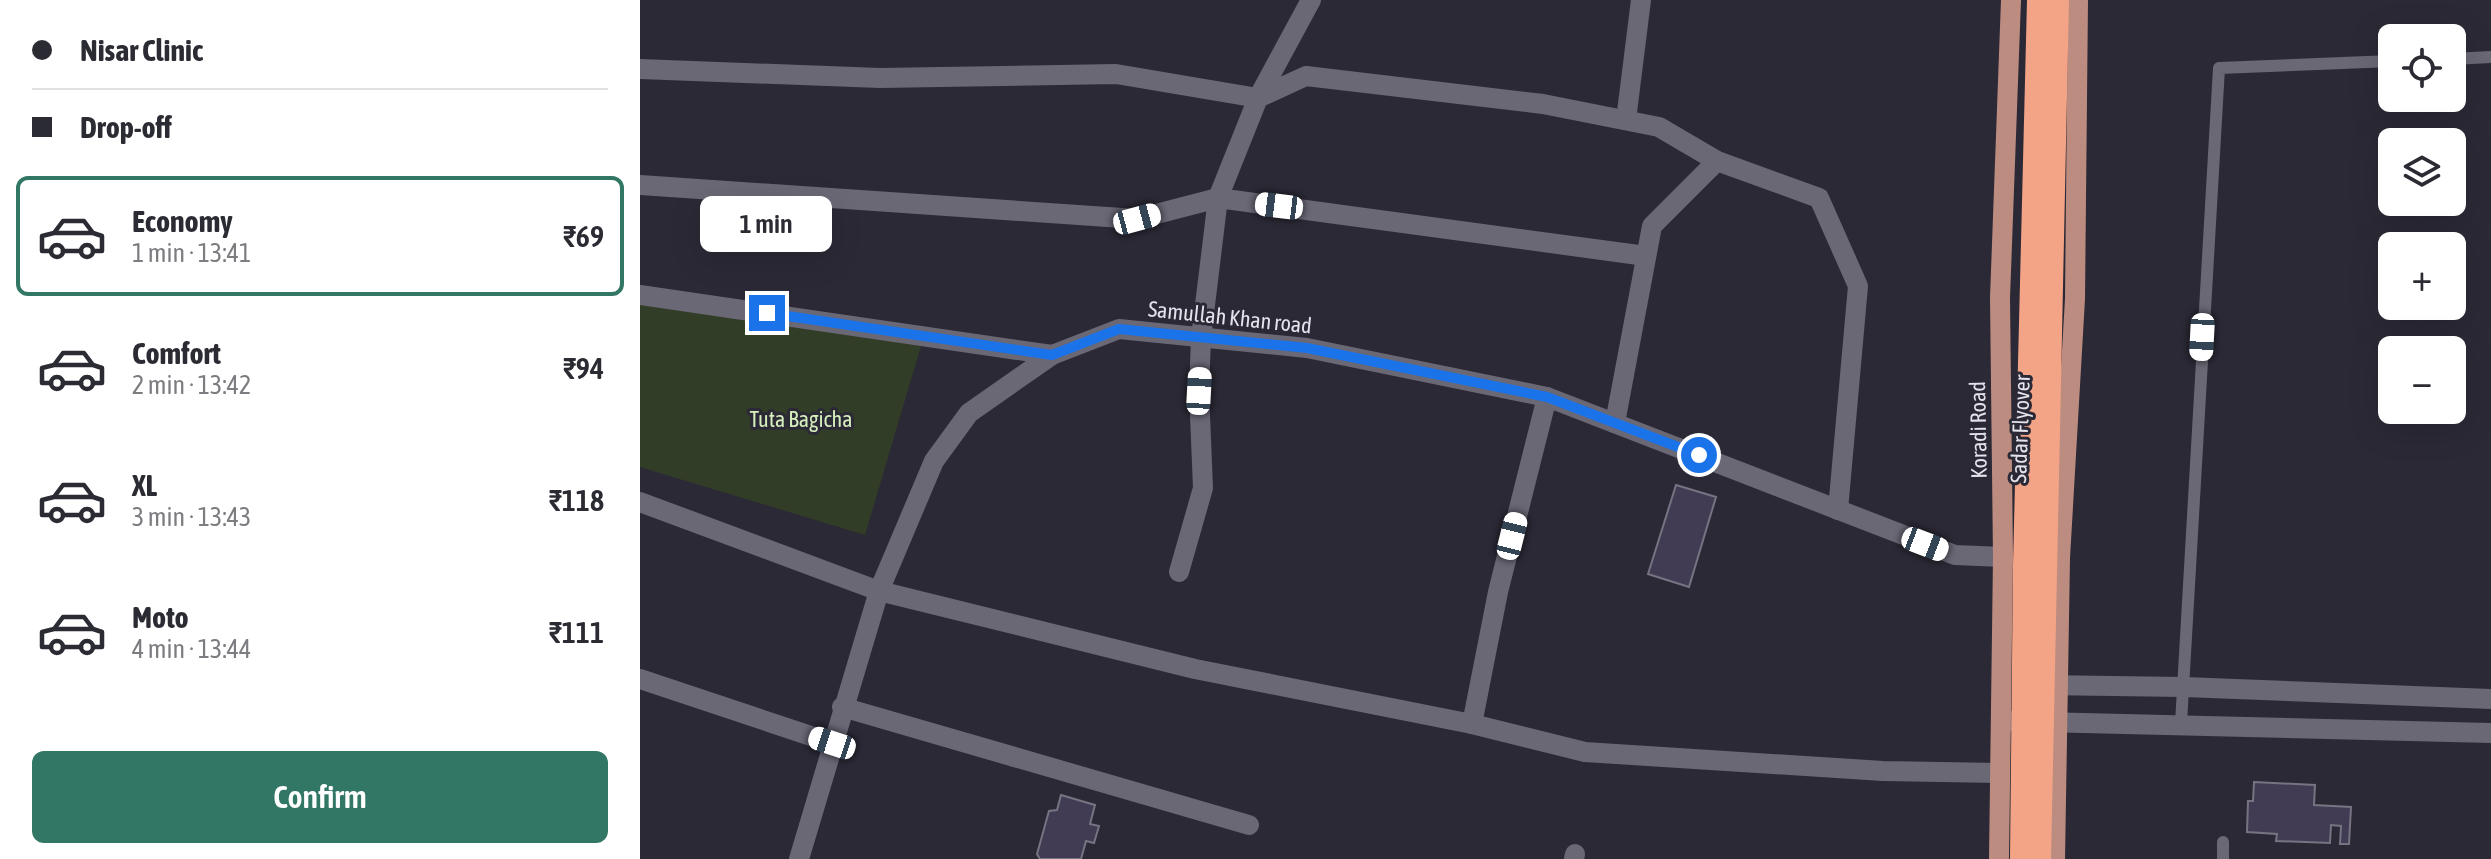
<!DOCTYPE html>
<html lang="en">
<head>
<meta charset="utf-8">
<style>
	:root { --surface:#fff; --page:#f7f7f7; --text:#2b2b33; --muted:#7c7c81; --line:#e1e1e2; --accent:#327766 }
	body { margin:0; font-family:"Asap Condensed",sans-serif; background:var(--page); color:var(--text); height:100vh; display:flex; flex-direction:column; font-size:30px; white-space:nowrap }
	* { box-sizing:border-box; margin:0 }
	p { font-size:26px; color:var(--muted) }
	.icon { flex:none; width:44px; height:44px; fill:none; stroke:currentColor; stroke-width:2; stroke-linecap:round; stroke-linejoin:round }
	.map { position:relative; flex:1; overflow:hidden }
	.sheet { display:flex; flex-direction:column; background:var(--surface); width:640px }
	.sheet>* { flex:none }
	.top-card { display:grid; align-content:center; height:176px; padding:0 32px; background:var(--surface) }
	.tools { position:absolute; left:1738px; top:24px; display:grid; gap:16px }
	.tools a { display:grid; place-items:center; width:88px; height:88px; border-radius:12px; background:var(--surface); box-shadow:0 8px 32px #0002; font-size:40px }
	.end { position:absolute; width:36px; height:36px; margin:-18px; border:10px solid #1a73e8; background:#fff; box-shadow:0 0 0 4px #fff }
	.from { border-radius:50% }
	.bubble { position:absolute; height:56px; border-radius:12px; background:var(--surface); box-shadow:0 8px 32px #0002; font-size:26px; font-weight:600; line-height:56px; text-align:center }
	.car { position:absolute; width:24px; height:48px; margin:-24px -12px; border-radius:10px; box-shadow:0 0 6px 2px #0007; background:linear-gradient(#fff 24%,#345 0 40%,#fff 0 76%,#345 0 86%,#fff 0) }
	.top-card b { display:flex; align-items:center; gap:28px; height:76px; font-size:30px }
	.top-card b+b { border-top:2px solid var(--line) }
	.top-card i { width:20px; height:20px; background:var(--text) }
	ul { padding:0; list-style:none }
	li { display:flex; align-items:center; gap:24px; height:120px; margin:0 16px 12px; padding:0 16px; border:4px solid transparent; border-radius:12px }
	li div { flex:1 }
	li b { display:block; font-size:30px }
	li em { font-style:normal; font-weight:600 }
	li.selected { border-color:var(--accent) }
	li>.icon { width:72px; height:72px; stroke-width:1.5 }
	.button { display:flex; gap:16px; margin-top:auto; padding:16px 32px }
	.button a { flex:1; height:92px; border-radius:12px; background:var(--accent); color:#fff; font-size:32px; font-weight:600; line-height:92px; text-align:center }
	main { display:flex; flex:1; min-height:0 }
	.map>svg:first-child { display:block }
	.green { fill:#323d28 }
	.building { fill:#413c54; stroke:#767482; stroke-width:2 }
	.lines { fill:none; stroke-linecap:round; stroke-linejoin:round }
	.lane { stroke:#6b6876; stroke-width:12 }
	.street { stroke:#6b6876; stroke-width:20 }
	.secondary { stroke:#6b6876; stroke-width:20 }
	.primary { stroke:#bd8c80; stroke-width:20 }
	.highway { stroke:#f3a486; stroke-width:24 }
	.route { stroke:#1a73e8; stroke-width:10 }
	.labels { text-anchor:middle; stroke-width:6; stroke-linejoin:round; paint-order:stroke }
	.street-label { font-size:22px; fill:#e4e3eb; stroke:#2b2935 }
	.park-label { font-size:22px; fill:#d4eebc; stroke:#2b2935 }
</style>
</head>
<body>
<main>
<section class="sheet">
<div class="top-card">
<b><i class="from"></i>Nisar Clinic</b>
<b><i></i>Drop-off</b>
</div>
<ul>
<li class="selected"><svg class="icon" aria-label="car" viewBox="0 0 24 24"><path d="M5 17H2v-5l4-1 3-4h7l3 4 3 1v5h-3M9 17h6M6 11h13"/><circle cx="7" cy="17" r="2"/><circle cx="17" cy="17" r="2"/></svg><div><b>Economy</b><p>1 min · 13:41</p></div><em>₹69</em></li>
<li><svg class="icon" aria-label="car" viewBox="0 0 24 24"><path d="M5 17H2v-5l4-1 3-4h7l3 4 3 1v5h-3M9 17h6M6 11h13"/><circle cx="7" cy="17" r="2"/><circle cx="17" cy="17" r="2"/></svg><div><b>Comfort</b><p>2 min · 13:42</p></div><em>₹94</em></li>
<li><svg class="icon" aria-label="car" viewBox="0 0 24 24"><path d="M5 17H2v-5l4-1 3-4h7l3 4 3 1v5h-3M9 17h6M6 11h13"/><circle cx="7" cy="17" r="2"/><circle cx="17" cy="17" r="2"/></svg><div><b>XL</b><p>3 min · 13:43</p></div><em>₹118</em></li>
<li><svg class="icon" aria-label="car" viewBox="0 0 24 24"><path d="M5 17H2v-5l4-1 3-4h7l3 4 3 1v5h-3M9 17h6M6 11h13"/><circle cx="7" cy="17" r="2"/><circle cx="17" cy="17" r="2"/></svg><div><b>Moto</b><p>4 min · 13:44</p></div><em>₹111</em></li>
</ul>
<div class="button"><a>Confirm</a></div>
</section>
<div class="map">
<svg width="1851" height="859" viewBox="0 0 1851 859">
	<rect width="100%" height="100%" fill="#2b2935"/>
	<polygon class="green" points="0,297 281,346 225,535 0,467"/>
	<g class="building">
		<polygon points="1036,485 1076,497 1049,587 1008,574"/>
		<polygon points="1614,782 1675,785 1674,805 1711,807 1709,844 1700,844 1701,826 1691,825 1690,843 1636,841 1637,834 1607,832 1608,801 1613,801"/>
		<polygon points="421,795 455,805 450,824 459,826 454,843 446,841 441,859 400,859 397,854 409,811 417,810"/>
	</g>
	<g class="lines">
		<g class="lane">
			<polyline points="1812,59 1851,57"/>
			<polyline points="1541,723 1579,68 1752,61"/>
			<polyline points="1583,842 1583,859"/>
		</g>
		<g class="street">
			<polyline points="671,0 618,98 666,76 903,104 1019,127 1077,161 1179,198 1218,286 1198,510"/>
			<polyline points="0,69 240,78 476,74 618,98 578,198 1006,256"/>
			<polyline points="986,120 1001,0"/>
			<polyline points="0,185 497,219 578,198 561,338 559,391 563,488 539,572"/>
			<polyline points="0,295 412,355"/>
			<polyline points="907,397 858,592 832,724 945,752 1243,771 1359,773"/>
			<polyline points="975,423 1012,226 1077,161"/>
			<polyline points="0,502 239,591 555,669 832,724"/>
			<polyline points="0,679 192,743"/>
			<polyline points="1402,685 1544,687 1851,699"/>
			<polyline points="202,707 609,825"/>
			<polyline points="1361,721 1851,733"/>
			<polyline points="934,859 935,854"/>
		</g>
		<polyline class="secondary" points="159,859 239,591 294,461 329,413 412,355 479,329 667,348 907,397 1315,555 1363,557"/>
		<g class="primary">
			<polyline points="1359,859 1363,557 1360,298 1371,0"/>
			<polyline points="1415,859 1420,558 1435,299 1438,0"/>
		</g>
		<g class="highway">
			<polyline points="1382,859 1385,565 1399,0"/>
			<polyline points="1399,859 1417,0"/>
		</g>
	</g>
	<g class="lines">
		<polyline class="route" points="127,313 412,355 479,329 667,348 907,397 1059,455"/>
	</g>
	<g class="labels">
		<g class="street-label">
			<text transform="translate(590 317) rotate(6)" y="8">Samullah Khan road</text>
			<text transform="translate(1380 429) rotate(-88)" y="8">Sadar Flyover</text>
			<text transform="translate(1338 430) rotate(-91)" y="8">Koradi Road</text>
		</g>
		<g class="park-label">
			<text x="161" y="427">Tuta Bagicha</text>
		</g>
	</g>
</svg>
<div class="tools">
<a><svg class="icon" aria-label="locate" viewBox="0 0 24 24"><circle cx="12" cy="12" r="6"/><path d="M12 2v4M12 18v4M2 12h4M18 12h4"/></svg></a>
<a><svg class="icon" aria-label="layers" viewBox="0 0 24 24"><path d="M12 4l9 5-9 5-9-5zM3 14l9 5 9-5"/></svg></a>
<a>+</a>
<a>−</a>
</div>
<i class="end from" style="left:1059px;top:455px"></i>
<i class="end" style="left:127px;top:313px"></i>
<div class="bubble" style="left:60px;top:196px;width:132px">1 min</div>
<i class="car" style="left:639px;top:206px;rotate:277deg"></i>
<i class="car" style="left:497px;top:219px;rotate:75deg"></i>
<i class="car" style="left:1562px;top:337px;rotate:183deg"></i>
<i class="car" style="left:559px;top:391px;rotate:3deg"></i>
<i class="car" style="left:872px;top:536px;rotate:14deg"></i>
<i class="car" style="left:1285px;top:544px;rotate:111deg"></i>
<i class="car" style="left:192px;top:743px;rotate:288deg"></i>
</div>
</main>
</body>
</html>
